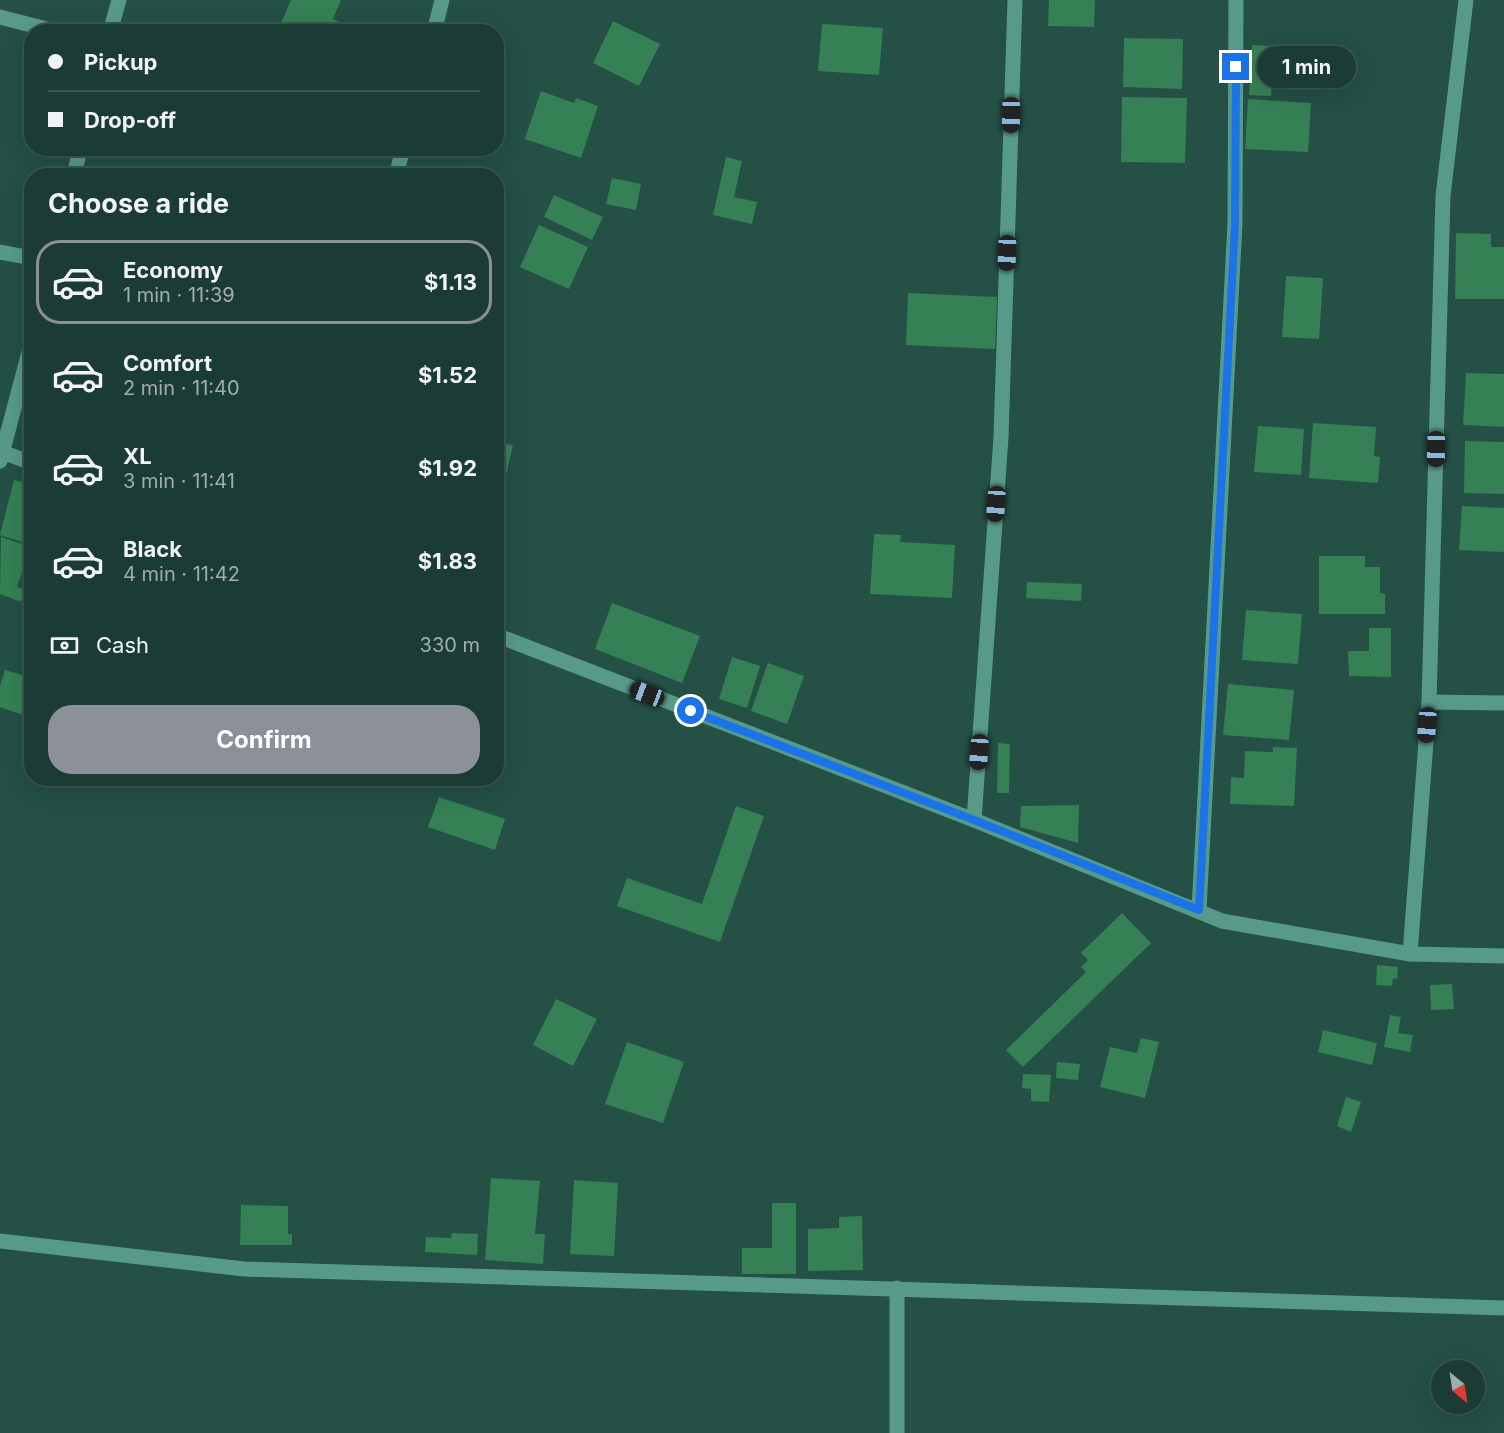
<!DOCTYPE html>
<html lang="en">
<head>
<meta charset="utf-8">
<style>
	:root { --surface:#1b3c34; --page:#24433c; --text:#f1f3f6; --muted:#a0adac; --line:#39564f; --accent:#8c9099 }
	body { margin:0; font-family:Inter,sans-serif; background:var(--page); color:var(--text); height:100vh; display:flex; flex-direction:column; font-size:22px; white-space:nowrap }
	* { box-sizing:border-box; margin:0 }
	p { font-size:20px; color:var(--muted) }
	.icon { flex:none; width:33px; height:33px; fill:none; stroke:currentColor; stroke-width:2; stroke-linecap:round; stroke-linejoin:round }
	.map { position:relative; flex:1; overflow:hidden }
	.details { position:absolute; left:24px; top:168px; width:480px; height:618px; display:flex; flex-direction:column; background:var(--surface); border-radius:24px; box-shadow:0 6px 24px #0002,0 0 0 2px var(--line) }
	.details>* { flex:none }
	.guide { position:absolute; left:24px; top:24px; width:480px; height:132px; border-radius:24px; box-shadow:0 6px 24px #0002,0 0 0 2px var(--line); display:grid; align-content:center; height:132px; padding:0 24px; background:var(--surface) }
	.needle { width:39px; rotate:150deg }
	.fabs { position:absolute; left:1431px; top:1360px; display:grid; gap:12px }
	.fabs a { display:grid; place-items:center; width:54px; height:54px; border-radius:50%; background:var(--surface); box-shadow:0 6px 24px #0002,0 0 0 2px var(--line); font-size:30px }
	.end { position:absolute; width:27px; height:27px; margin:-14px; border:8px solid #1a73e8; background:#fff; box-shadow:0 0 0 3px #fff }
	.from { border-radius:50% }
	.bubble { position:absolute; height:42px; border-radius:21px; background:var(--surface); box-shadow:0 6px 24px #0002,0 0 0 2px var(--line); font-size:20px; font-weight:700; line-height:42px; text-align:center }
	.car { position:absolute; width:18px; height:36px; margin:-18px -9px; border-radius:8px; box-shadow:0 0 4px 2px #0007; background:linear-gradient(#222 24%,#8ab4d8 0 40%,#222 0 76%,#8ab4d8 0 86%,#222 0) }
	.guide b { display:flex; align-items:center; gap:21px; height:57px; font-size:22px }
	.guide b+b { border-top:2px solid var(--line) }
	.guide i { width:15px; height:15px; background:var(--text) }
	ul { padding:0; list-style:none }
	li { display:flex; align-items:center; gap:18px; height:84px; margin:0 12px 9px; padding:0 12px; border:3px solid transparent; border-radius:24px }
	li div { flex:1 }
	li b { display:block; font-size:22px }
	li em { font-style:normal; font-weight:700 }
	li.on { border-color:var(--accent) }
	li>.icon { width:54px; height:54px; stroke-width:1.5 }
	h2 { padding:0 24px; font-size:27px; line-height:72px }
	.pay { display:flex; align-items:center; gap:15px; height:66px; padding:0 24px; font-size:22px }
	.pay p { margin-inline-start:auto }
	.action { display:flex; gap:12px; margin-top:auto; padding:12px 24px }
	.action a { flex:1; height:69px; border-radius:24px; background:var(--accent); color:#fff; font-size:24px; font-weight:700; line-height:69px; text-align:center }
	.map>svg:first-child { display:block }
	.building { fill:#358055 }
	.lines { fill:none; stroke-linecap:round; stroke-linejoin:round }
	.minor { stroke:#589a89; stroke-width:15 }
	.route { stroke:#1a73e8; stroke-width:8 }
</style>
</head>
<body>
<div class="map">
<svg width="1504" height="1433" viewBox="0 0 1504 1433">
	<rect width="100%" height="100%" fill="#245045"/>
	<g class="building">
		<polygon points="291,0 341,0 333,19 342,23 339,32 319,32 321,27 307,22 303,32 278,30"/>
		<polygon points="1049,0 1095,0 1094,27 1048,26"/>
		<polygon points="613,21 660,44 639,86 593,63"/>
		<polygon points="822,24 883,28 879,75 818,71"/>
		<polygon points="1124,38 1183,39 1182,89 1123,87"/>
		<polygon points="1252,45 1274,46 1271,96 1249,95"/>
		<polygon points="541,91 574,103 576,98 598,106 581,158 525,139"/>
		<polygon points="1122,97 1187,98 1185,163 1121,162"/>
		<polygon points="1248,99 1311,103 1308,152 1245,149"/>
		<polygon points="726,157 742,161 734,197 757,202 752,224 713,215"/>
		<polygon points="612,178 641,184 636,210 606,204"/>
		<polygon points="554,195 603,217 592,240 544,217"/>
		<polygon points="539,225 588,247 569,289 520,267"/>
		<polygon points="1456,233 1491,234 1491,247 1504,247 1504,299 1455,299"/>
		<polygon points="1286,276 1323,278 1319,339 1282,337"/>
		<polygon points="908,293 997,297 995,349 906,345"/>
		<polygon points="1466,373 1504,374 1504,427 1463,425"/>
		<polygon points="1313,423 1376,427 1374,456 1380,457 1378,483 1309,478"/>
		<polygon points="1258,426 1304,429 1301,475 1254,472"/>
		<polygon points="1465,441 1504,442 1504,494 1464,493"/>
		<polygon points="496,442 513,445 500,501 496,500"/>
		<polygon points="14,480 32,484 32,545 0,535"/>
		<polygon points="1462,506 1504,508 1504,552 1459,550"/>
		<polygon points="874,534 901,535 900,542 955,545 952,598 870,594"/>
		<polygon points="1,537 31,547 17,587 25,590 21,602 0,594"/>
		<polygon points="1319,556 1365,556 1365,567 1380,567 1380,593 1385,594 1385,614 1319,614"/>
		<polygon points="1027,582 1082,584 1081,601 1026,598"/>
		<polygon points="612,603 700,636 682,683 595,649"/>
		<polygon points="1246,610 1302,614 1298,664 1242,660"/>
		<polygon points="1369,628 1391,628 1391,677 1349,676 1348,651 1369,651"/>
		<polygon points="732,657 760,666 747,708 719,699"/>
		<polygon points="768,663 804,676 787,724 751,711"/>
		<polygon points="5,670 32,678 32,718 0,707 0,686"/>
		<polygon points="1228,684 1294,690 1289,740 1223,735"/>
		<polygon points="998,743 1010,744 1009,793 997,793"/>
		<polygon points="1273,747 1297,748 1294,806 1230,804 1231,777 1244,778 1245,751 1273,752"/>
		<polygon points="439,797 505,819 495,850 428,827"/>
		<polygon points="1079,805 1078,843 1020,827 1021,806"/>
		<polygon points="736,806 764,816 720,942 617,906 627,878 702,904"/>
		<polygon points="1122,913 1151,943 1023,1067 1006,1050 1086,972 1081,967 1088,960 1081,953"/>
		<polygon points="1377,965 1398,967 1397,979 1393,978 1392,986 1376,985"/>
		<polygon points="1452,984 1454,1009 1431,1010 1430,985"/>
		<polygon points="556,999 597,1019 573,1066 533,1045"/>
		<polygon points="1390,1015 1401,1017 1398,1033 1413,1035 1410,1052 1384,1047"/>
		<polygon points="1323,1030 1377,1043 1372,1065 1318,1052"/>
		<polygon points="1141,1038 1159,1042 1145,1098 1100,1087 1110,1047 1137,1053"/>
		<polygon points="627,1042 684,1062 663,1123 605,1104"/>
		<polygon points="1057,1062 1080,1064 1078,1080 1056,1078"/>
		<polygon points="1023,1074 1051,1075 1049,1102 1031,1101 1031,1089 1022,1088"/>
		<polygon points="1346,1097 1361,1102 1351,1132 1337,1126"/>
		<polygon points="491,1178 540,1181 535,1234 545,1234 543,1264 485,1260"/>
		<polygon points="574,1180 618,1183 614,1256 570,1254"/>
		<polygon points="772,1203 796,1203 796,1274 742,1274 742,1248 772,1248"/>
		<polygon points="241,1205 288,1206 288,1234 292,1234 292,1245 240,1245"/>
		<polygon points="862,1216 863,1270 808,1271 808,1229 839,1228 839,1217"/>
		<polygon points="452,1233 478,1234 477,1255 425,1252 426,1237 451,1238"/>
	</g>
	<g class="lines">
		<g class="minor">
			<polyline points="0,17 58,32"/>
			<polyline points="110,32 119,0"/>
			<polyline points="434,32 442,0"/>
			<polyline points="74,176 80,148"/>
			<polyline points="396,176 403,148"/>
			<polyline points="0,252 32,258"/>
			<polyline points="2,452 32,463"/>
			<polyline points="0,461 32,341"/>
			<polyline points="496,635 974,820 1222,921 1410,954 1504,956"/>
			<polyline points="1429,702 1504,703"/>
			<polyline points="974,820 1001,437 1015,0"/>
			<polyline points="1199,910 1235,223 1236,0"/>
			<polyline points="1410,954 1429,702 1443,196 1466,0"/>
			<polyline points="0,1241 244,1269 1504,1308"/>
			<polyline points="897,1288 897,1433"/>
		</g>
	</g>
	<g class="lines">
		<polyline class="route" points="691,711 974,820 1199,910 1235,224 1236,67"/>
	</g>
</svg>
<div class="fabs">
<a><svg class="needle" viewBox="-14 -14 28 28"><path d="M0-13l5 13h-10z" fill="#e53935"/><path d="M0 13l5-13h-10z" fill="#a0adac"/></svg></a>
</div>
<i class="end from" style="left:691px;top:711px"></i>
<i class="end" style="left:1236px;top:67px"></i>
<div class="bubble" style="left:1257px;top:46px;width:99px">1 min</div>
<i class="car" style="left:1011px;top:115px;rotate:181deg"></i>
<i class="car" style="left:1007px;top:253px;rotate:182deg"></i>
<i class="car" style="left:1436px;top:449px;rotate:181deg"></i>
<i class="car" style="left:996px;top:504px;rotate:184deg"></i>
<i class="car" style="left:647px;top:694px;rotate:291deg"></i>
<i class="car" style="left:1427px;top:725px;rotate:184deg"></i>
<i class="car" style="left:979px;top:752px;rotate:184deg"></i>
<div class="guide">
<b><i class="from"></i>Pickup</b>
<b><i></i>Drop-off</b>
</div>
<section class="details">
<h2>Choose a ride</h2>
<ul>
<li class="on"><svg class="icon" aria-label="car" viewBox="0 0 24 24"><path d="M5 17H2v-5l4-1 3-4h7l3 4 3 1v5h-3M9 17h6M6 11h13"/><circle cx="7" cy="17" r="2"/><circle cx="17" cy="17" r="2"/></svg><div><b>Economy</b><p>1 min · 11:39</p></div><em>$1.13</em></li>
<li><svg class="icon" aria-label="car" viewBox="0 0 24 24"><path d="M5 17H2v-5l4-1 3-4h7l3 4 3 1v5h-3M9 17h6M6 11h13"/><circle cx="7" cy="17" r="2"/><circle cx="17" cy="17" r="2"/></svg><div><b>Comfort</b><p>2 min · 11:40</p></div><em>$1.52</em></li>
<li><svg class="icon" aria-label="car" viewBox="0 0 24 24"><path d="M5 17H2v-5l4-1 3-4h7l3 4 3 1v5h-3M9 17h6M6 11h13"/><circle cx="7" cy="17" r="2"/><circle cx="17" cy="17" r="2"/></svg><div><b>XL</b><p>3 min · 11:41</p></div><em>$1.92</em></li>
<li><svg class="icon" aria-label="car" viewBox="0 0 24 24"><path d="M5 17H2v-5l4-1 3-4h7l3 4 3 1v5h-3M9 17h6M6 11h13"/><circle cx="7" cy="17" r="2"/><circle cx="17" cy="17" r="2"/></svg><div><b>Black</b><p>4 min · 11:42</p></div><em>$1.83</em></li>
</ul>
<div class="pay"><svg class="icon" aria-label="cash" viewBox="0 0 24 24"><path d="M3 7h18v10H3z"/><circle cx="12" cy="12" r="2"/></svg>Cash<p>330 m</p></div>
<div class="action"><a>Confirm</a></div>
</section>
</div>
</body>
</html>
